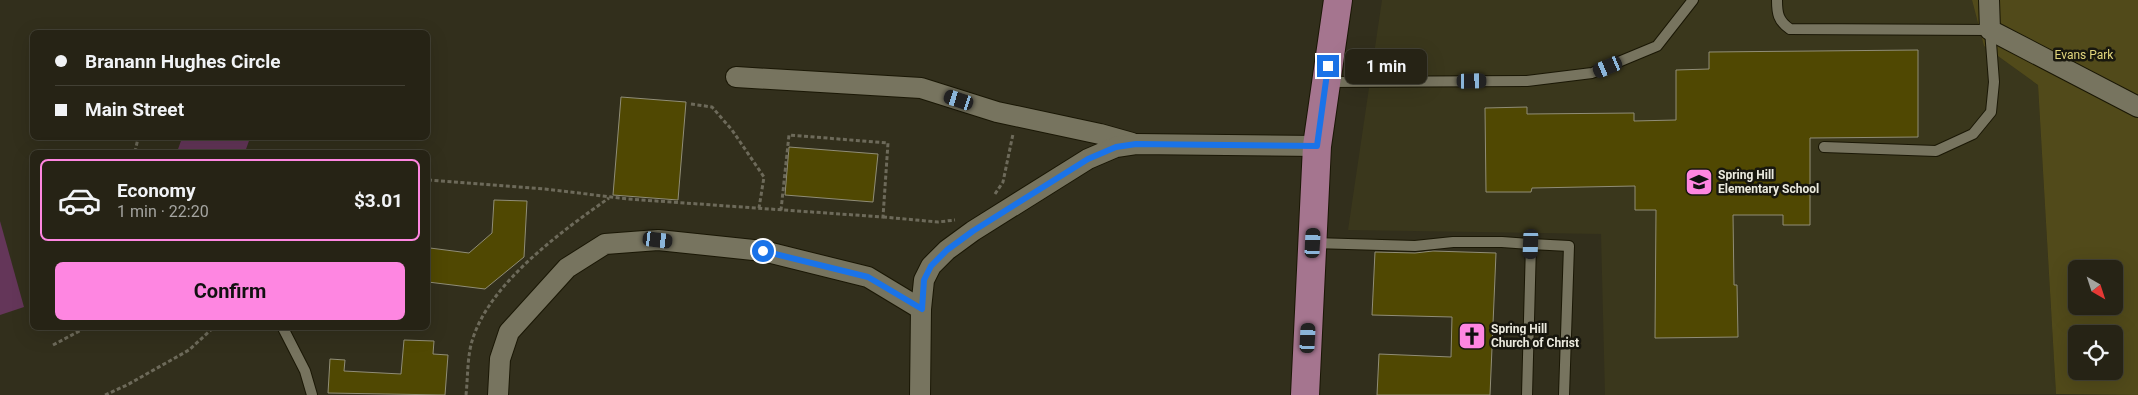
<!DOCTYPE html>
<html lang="en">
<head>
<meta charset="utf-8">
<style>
	:root { --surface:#262315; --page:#2e2b1e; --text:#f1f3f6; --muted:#a4a4a0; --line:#424034; --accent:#fe86e1 }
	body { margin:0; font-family:Roboto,sans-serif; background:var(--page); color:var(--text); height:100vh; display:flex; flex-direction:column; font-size:19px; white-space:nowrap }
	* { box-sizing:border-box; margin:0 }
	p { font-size:16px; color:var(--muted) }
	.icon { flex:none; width:28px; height:28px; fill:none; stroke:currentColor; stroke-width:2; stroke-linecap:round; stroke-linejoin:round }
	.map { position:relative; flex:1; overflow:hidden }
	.sheet { position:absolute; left:30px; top:150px; width:400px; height:180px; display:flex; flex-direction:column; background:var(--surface); border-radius:8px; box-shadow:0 5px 20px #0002,0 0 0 1px var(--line) }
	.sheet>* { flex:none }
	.guide { position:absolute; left:30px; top:30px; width:400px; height:110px; border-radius:8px; box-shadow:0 5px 20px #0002,0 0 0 1px var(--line); display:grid; align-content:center; height:110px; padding:0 25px; background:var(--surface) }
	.needle { width:32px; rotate:141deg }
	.tools { position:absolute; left:2068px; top:260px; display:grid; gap:10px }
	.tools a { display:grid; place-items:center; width:55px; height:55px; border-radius:8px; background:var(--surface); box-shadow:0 5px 20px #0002,0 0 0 1px var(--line); font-size:25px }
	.end { position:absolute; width:22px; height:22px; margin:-11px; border:6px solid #1a73e8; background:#fff; box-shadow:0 0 0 2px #fff }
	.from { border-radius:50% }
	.bubble { position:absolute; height:35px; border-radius:8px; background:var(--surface); box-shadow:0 5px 20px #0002,0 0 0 1px var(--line); font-size:16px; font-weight:700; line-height:35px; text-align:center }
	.car { position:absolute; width:15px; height:30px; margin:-15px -8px; border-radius:6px; box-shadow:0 0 4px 1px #0007; background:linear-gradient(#222 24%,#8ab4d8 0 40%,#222 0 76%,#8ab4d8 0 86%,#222 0) }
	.guide b { display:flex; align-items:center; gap:18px; height:48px; font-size:19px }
	.guide b+b { border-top:1px solid var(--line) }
	.guide i { width:12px; height:12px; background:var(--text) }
	ul { padding:9px 0 0; list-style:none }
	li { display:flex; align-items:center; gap:15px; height:82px; margin:0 10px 8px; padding:0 15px; border:2px solid transparent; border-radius:8px }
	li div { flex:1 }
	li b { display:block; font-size:19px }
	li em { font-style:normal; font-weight:700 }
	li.selected { border-color:var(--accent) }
	li>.icon { width:45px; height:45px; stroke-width:1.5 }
	.cta { display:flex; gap:10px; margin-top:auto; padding:10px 25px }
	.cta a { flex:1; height:58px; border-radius:8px; background:var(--accent); color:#111; font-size:20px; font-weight:700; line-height:58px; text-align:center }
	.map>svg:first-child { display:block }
	.built { fill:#3a371c }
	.green { fill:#514a1a; fill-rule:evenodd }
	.water { fill:#643659 }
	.building { fill:#504802; stroke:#908d77 }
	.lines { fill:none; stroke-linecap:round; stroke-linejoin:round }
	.lane-casing { stroke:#1a1705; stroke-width:12 }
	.street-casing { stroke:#1a1705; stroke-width:22 }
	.primary-casing { stroke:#1a1705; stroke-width:30 }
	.path { stroke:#6d6a5a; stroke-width:3; stroke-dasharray:4 2.5; stroke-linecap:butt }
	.lane { stroke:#77745f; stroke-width:10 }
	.street { stroke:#77745f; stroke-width:20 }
	.primary { stroke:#a5758f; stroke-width:28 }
	.route { stroke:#1a73e8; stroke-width:6 }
	.labels { text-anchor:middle; stroke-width:5; stroke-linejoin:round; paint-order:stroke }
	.park-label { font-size:12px; fill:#e2d67d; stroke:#18170e }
	.poi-label { font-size:12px; font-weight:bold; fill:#ebeade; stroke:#18170e; text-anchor:start }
</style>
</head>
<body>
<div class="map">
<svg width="2138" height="395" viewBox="0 0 2138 395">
	<rect width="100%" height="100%" fill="#322f1c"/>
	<polygon class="built" points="1382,0 1972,0 1984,46 2038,85 2056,394 1605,395 1601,234 1348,230"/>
	<path class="green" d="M 1972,0 L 2138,0 L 2138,395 L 2056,394 L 2038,85 L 1984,46 ZM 2076,269 L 2114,269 L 2114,306 L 2076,306 ZM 2076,334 L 2114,334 L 2114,371 L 2076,371 Z"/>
	<g class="water">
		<polygon points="182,138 250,138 245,152 177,152"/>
		<polygon points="0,221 24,307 0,315"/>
	</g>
	<g class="building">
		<polygon points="1918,50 1918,137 1810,138 1810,225 1783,225 1783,215 1733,215 1734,285 1737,285 1738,337 1655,338 1656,210 1635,210 1635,186 1532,188 1531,192 1486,192 1485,108 1527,107 1527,114 1634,113 1634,121 1676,120 1676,70 1709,69 1709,52"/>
		<polygon points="621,97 686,102 678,200 613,195"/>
		<polygon points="789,147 878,154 873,202 785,195"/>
		<polygon points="494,200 527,201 524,257 485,289 428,282 430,248 469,253 492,233"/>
		<polygon points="1433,251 1496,253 1490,395 1377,395 1379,354 1451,357 1452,317 1372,315 1375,252 1415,253"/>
		<polygon points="404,340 434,341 433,354 448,355 445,395 328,393 330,359 345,360 344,371 401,374"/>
	</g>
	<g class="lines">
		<g class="lane-casing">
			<g id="lane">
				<path d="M 1777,0 C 1777,13 1778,21 1790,29 L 1990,30 L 1994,82 L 1991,112 L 1973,134 L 1936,151 L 1824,147"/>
				<polyline points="1327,82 1527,81 1592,73 1657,46 1693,0"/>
				<polyline points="1314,243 1415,246 1453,242 1502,242 1531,244"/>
				<polyline points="283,328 305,371 312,395"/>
				<polyline points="1527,395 1531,244 1569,246 1564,395"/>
			</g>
		</g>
		<g class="street-casing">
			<g id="street">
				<polyline points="1989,0 1990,30 2138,107"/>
				<polyline points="736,77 921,88 997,112 1100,134 1132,143"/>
				<polyline points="498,395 500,359 509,332 567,268 605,244 658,240 763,251 868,277 921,309"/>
				<polyline points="920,395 921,309 924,280 931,266 947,250 973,231 1088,159 1116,147 1136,144 1317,146"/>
			</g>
		</g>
		<g class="primary-casing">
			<polyline id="primary" points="1305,395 1317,146 1338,0"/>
		</g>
		<g class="path">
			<polyline points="691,104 712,107 732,130 764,177 759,208"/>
			<polyline points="135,152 138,138"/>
			<polyline points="428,180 545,189 628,199 883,217 888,143 789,135 781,210"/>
			<polyline points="995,194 1003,182 1013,134"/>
			<polyline points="883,217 938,222 955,220"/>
			<polyline points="53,345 85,328"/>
			<polyline points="105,395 127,385 189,350 213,328"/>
			<path d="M 466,395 C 468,377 467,355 473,338 C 491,282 562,231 609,198"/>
		</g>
		<use href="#lane" class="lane"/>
		<use href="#street" class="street"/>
		<use href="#primary" class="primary"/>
	</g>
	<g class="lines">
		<polyline class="route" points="763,251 868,277 922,309 924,280 931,266 947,250 973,231 1088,159 1116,147 1136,144 1317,146 1328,66"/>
	</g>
	<defs>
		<g id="school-square" transform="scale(1.4375)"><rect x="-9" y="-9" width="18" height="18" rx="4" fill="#fe86e1" stroke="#18170e"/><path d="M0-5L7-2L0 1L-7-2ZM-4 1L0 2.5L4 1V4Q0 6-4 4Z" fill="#111"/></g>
		<g id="church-square" transform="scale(1.4375)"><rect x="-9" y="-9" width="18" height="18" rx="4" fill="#fe86e1" stroke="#18170e"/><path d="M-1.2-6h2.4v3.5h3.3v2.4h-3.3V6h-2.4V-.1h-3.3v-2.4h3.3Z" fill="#111"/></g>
	</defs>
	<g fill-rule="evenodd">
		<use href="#school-square" x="1699" y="182"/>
		<use href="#church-square" x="1472" y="336"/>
	</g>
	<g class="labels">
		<g class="park-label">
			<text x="2084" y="59">Evans Park</text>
		</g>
		<g class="poi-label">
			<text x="1718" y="179">Spring Hill<tspan x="1718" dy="14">Elementary School</tspan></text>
			<text x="1491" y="333">Spring Hill<tspan x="1491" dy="14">Church of Christ</tspan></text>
		</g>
	</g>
</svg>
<div class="tools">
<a><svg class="needle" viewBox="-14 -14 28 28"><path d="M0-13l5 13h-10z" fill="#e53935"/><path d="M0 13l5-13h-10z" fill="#a4a4a0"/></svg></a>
<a><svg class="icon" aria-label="locate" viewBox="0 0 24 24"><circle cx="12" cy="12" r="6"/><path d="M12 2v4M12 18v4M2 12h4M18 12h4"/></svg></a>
</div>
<i class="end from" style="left:763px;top:251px"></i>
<i class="end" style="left:1328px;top:66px"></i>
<div class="bubble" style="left:1345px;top:49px;width:82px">1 min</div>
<i class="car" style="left:1608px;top:67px;rotate:247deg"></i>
<i class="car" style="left:1472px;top:81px;rotate:89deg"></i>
<i class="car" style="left:959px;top:100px;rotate:288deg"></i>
<i class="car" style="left:658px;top:240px;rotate:97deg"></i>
<i class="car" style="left:1313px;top:243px;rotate:3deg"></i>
<i class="car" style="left:1531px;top:244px;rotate:182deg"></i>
<i class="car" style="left:1308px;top:338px;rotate:3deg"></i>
<div class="guide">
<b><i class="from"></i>Branann Hughes Circle</b>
<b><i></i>Main Street</b>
</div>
<section class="sheet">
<ul>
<li class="selected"><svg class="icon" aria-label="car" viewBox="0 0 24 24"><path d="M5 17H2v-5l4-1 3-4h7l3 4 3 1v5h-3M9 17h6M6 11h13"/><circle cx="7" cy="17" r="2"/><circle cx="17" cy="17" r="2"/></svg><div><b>Economy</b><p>1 min · 22:20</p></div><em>$3.01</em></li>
</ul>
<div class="cta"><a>Confirm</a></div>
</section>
</div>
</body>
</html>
